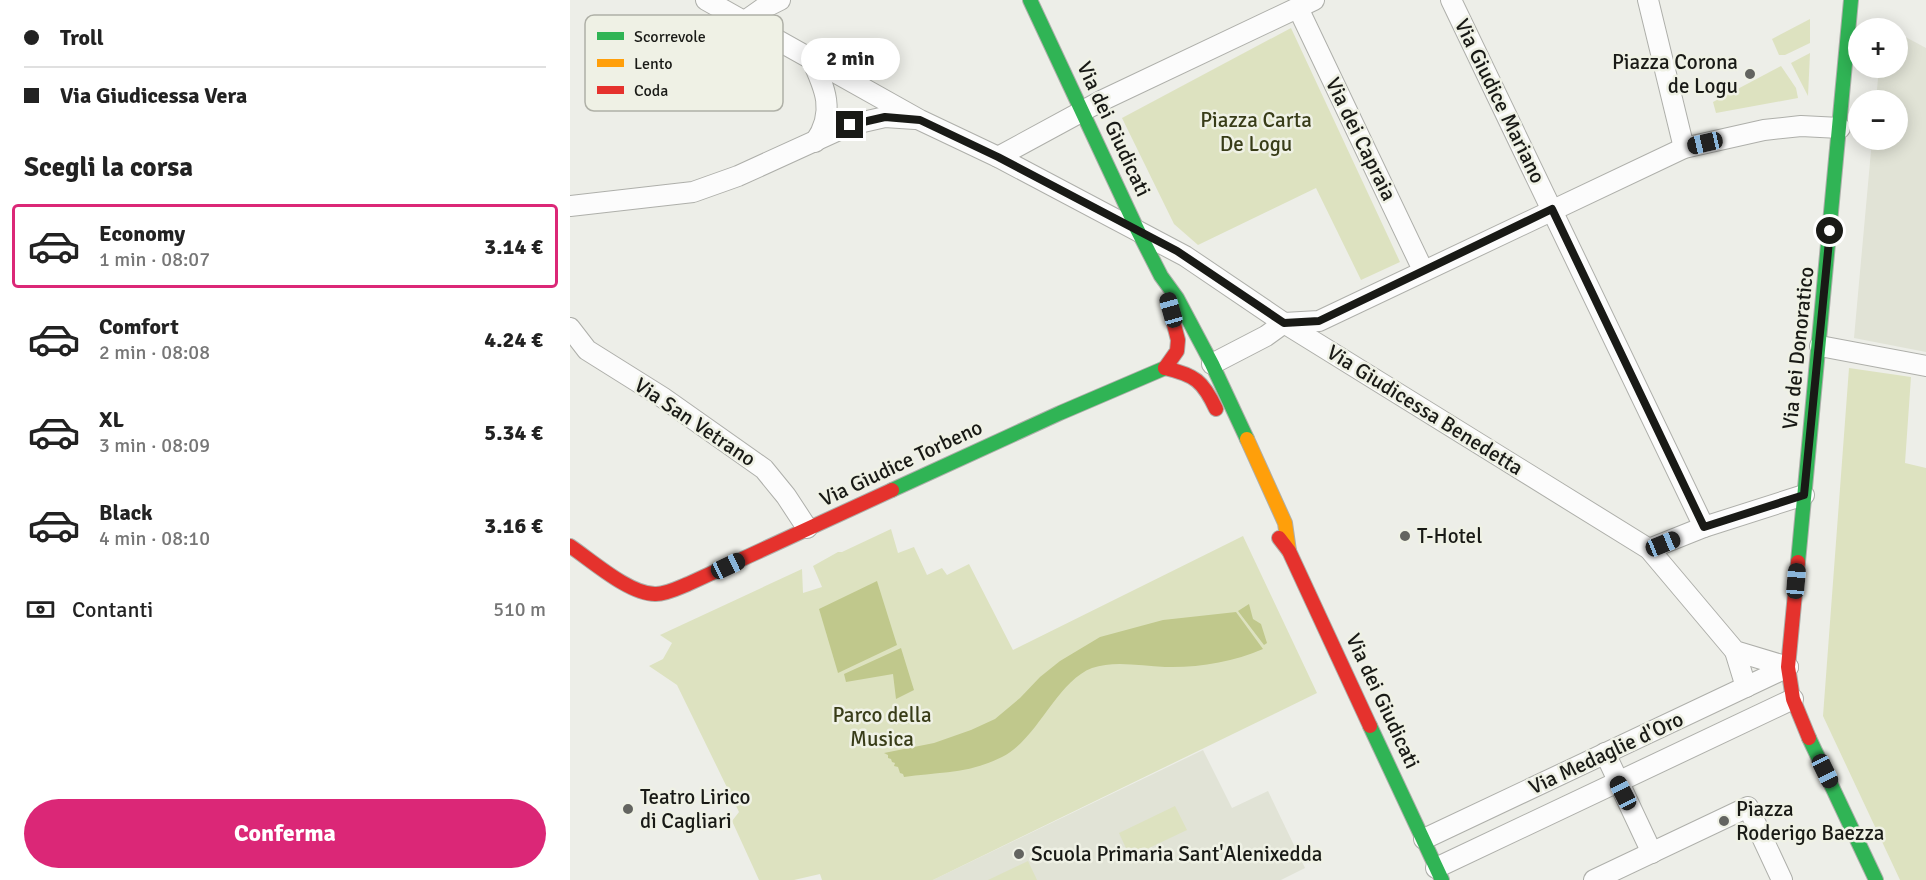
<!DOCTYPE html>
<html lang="it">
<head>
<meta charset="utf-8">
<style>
	:root { --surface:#fff; --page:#f2f2f2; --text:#222; --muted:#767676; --line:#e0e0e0; --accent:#db2777 }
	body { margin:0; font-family:Signika,sans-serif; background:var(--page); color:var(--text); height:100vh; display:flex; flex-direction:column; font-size:22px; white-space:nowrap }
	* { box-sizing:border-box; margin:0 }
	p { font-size:20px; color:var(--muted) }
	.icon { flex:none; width:33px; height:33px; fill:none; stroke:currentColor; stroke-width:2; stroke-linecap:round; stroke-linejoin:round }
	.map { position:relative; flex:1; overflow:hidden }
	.sheet { display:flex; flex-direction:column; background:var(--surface); width:570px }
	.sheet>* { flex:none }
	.top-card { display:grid; align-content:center; height:132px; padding:0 24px; background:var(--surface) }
	.fabs { position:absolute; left:1278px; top:18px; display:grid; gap:12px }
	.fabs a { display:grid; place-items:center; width:60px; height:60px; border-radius:50%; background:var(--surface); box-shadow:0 3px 15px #0003; font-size:30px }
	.end { position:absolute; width:27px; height:27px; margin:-14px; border:8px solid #191a16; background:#fff; box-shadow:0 0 0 3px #fff }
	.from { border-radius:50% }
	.bubble { position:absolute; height:42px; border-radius:21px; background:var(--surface); box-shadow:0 3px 15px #0003; font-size:20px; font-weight:700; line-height:42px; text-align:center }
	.car { position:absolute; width:18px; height:36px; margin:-18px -9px; border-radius:8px; box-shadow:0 0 4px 2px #0007; background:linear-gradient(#222 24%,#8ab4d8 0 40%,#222 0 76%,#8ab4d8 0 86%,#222 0) }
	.top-card b { display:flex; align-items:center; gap:21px; height:57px; font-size:22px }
	.top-card b+b { border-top:2px solid var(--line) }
	.top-card i { width:15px; height:15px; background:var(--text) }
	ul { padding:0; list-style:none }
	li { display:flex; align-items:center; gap:18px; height:84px; margin:0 12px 9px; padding:0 12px; border:3px solid transparent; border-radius:6px }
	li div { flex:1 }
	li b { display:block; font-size:22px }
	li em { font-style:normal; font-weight:700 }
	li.on { border-color:var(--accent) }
	li>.icon { width:54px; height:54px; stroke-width:1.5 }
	h2 { padding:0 24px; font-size:27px; line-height:72px }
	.pay { display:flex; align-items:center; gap:15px; height:66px; padding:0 24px; font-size:22px }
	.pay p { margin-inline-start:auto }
	.button { display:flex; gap:12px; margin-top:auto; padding:12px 24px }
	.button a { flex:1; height:69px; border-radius:36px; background:var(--accent); color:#fff; font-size:24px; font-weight:700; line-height:69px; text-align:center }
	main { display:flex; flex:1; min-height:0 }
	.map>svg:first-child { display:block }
	.built { fill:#e1e3d6 }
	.green { fill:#dde2c0 }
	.water { fill:#c0c88c }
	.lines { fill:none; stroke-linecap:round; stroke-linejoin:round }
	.street-casing { stroke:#aeafaa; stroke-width:22 }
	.fast-casing { stroke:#aeafaa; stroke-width:16 }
	.slow-casing { stroke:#aeafaa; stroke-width:16 }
	.jam-casing { stroke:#aeafaa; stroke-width:16 }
	.street { stroke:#fcfcfc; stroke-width:20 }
	.fast { stroke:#30b455; stroke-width:14 }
	.slow { stroke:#ff9f0a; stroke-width:14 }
	.jam { stroke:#e5322d; stroke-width:14 }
	.route { stroke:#191a16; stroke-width:8 }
	.poi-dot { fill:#636460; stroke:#eff1e5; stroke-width:2 }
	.labels { text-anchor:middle; stroke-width:5; stroke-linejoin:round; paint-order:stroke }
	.poi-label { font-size:21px; fill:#191a16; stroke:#eff1e5; text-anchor:start }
	.street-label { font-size:21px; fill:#191a16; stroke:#eff1e5 }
	.park-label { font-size:21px; fill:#383c18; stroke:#eff1e5 }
	.key { fill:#eff1e5; stroke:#afb0a7; stroke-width:1.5 }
	.key-label { font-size:16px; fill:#191a16 }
</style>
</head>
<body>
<main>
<section class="sheet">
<div class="top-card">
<b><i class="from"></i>Troll</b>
<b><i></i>Via Giudicessa Vera</b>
</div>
<h2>Scegli la corsa</h2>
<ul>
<li class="on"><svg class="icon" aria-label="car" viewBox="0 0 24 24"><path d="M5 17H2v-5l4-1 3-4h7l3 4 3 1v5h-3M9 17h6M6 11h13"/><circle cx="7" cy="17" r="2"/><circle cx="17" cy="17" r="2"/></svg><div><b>Economy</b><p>1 min · 08:07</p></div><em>3.14 €</em></li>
<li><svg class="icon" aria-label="car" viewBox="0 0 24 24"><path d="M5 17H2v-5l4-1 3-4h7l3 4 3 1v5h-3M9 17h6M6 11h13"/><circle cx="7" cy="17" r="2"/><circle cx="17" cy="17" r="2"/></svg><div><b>Comfort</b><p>2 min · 08:08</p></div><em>4.24 €</em></li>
<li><svg class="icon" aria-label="car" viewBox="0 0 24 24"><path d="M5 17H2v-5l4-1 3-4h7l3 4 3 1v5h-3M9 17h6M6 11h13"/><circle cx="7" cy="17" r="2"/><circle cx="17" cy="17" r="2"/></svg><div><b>XL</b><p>3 min · 08:09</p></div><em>5.34 €</em></li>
<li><svg class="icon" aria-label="car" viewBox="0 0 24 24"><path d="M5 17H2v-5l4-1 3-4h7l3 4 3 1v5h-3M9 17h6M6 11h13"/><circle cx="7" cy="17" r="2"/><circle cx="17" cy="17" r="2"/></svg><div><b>Black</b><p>4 min · 08:10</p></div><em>3.16 €</em></li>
</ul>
<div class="pay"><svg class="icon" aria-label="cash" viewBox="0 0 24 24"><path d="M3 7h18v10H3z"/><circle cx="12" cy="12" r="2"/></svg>Contanti<p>510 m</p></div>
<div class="button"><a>Conferma</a></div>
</section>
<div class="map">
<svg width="1356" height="880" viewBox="0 0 1356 880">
	<rect width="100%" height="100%" fill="#edeee8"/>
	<g class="built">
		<polygon points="1328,33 1356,48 1356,352 1284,338 1302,140 1328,140 1328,100 1306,100 1309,68 1328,68"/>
		<polygon points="633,750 662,808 698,791 735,868 711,880 363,880"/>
	</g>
	<g class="green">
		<polygon points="1240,19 1240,43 1215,55 1209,55 1202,39"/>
		<polygon points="721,28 830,262 791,280 746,188 628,245 604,224 552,118"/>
		<polygon points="1240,53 1238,96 1221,63"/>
		<polygon points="1211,66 1226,88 1228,98 1146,113 1143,102"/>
		<polygon points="1279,368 1341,377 1335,463 1356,468 1356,880 1330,880 1253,716"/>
		<polygon points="321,529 328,553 344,547 357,575 372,568 377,575 399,564 443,650 673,536 747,693 363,880 252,880 250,874 224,880 189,880 162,821 169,812 107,685 79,666 93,659 102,643 90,635 232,569 233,593 252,587 243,566 268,552 272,552"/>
		<polygon points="605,806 617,830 560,857 549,833"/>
		<polygon points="458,861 467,880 418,880"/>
	</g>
	<g class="water">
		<polygon points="307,581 327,645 268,673 249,609"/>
		<polygon points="679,604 683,619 691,624 697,643 694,645 668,611"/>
		<path d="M 666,612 L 693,649 C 663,662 628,668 595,667 C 572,666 544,660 522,668 C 486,682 468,739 432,757 C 399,774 368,772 334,777 L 333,774 L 330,773 L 328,767 L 324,766 L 325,763 L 322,762 L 321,759 L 318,758 L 318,755 L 314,753 L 364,743 L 401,730 L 425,719 L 450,698 L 470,677 L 490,661 L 530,637 L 593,620 Z"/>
		<polygon points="331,648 344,690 326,699 323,674 276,682 274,674"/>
	</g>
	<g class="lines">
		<g class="street-casing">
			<g id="street">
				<polyline points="136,0 350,120 428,157 615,256 714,323 1079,549 1165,651 1218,667"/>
				<polyline points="881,0 1134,527"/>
				<polyline points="1078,0 1114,148"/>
				<polyline points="728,8 853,270"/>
				<polyline points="175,21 192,9 210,0"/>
				<path d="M 241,58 C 255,88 266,112 245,142"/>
				<polyline points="428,157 533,100 744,0"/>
				<polyline points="0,206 123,192 168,176 280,125 315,117 345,119"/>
				<polyline points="0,328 17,350 92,397 194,469 216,496 237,528"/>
				<polyline points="1250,346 1356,366"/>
				<polyline points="642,364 696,336 714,323 749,321 1114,148 1194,130 1231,126 1270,128"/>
				<polyline points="1079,549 1134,527 1234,495"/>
				<polyline points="1165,651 1176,687"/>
				<polyline points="1035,753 1082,853"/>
				<polyline points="854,839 1218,667"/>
				<polyline points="866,868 1223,699"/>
				<polyline points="1024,880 1178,807 1212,880"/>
			</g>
		</g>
		<g class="fast-casing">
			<g id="fast">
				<polyline points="460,0 567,229 591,276 607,298 642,364 677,439"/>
				<polyline points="322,490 490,413 595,368"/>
				<polyline points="1228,562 1281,0"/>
				<polyline points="800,726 872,880"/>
				<polyline points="1239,738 1306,880"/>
			</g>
		</g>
		<g class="slow-casing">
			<polyline id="slow" points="677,439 715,523 719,551"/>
		</g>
		<g class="jam-casing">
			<g id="jam">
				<path d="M 595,368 C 625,375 633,381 646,409"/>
				<polyline points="595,368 607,351 608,340 599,305"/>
				<polyline points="709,538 719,551 800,726"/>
				<path d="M 0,546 C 21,560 60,595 86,594 C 97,594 108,588 118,584 L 322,490"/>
				<polyline points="1228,562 1218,667 1223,699 1239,738"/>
			</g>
		</g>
		<use href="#street" class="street"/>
		<use href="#fast" class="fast"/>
		<use href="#slow" class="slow"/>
		<use href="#jam" class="jam"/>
	</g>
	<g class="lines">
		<polyline class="route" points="280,125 315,117 350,120 428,157 607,251 714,323 749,321 982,209 1134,527 1234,495 1260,231"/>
	</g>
	<g class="poi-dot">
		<circle cx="1180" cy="74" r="6"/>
		<circle cx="835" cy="536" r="6"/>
		<circle cx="58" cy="809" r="6"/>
		<circle cx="1154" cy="821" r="6"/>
		<circle cx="449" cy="854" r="6"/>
	</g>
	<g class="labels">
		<g class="poi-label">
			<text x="1168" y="69" text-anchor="end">Piazza Corona<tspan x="1168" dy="24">de Logu</tspan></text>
			<text x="847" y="543">T-Hotel</text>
			<text x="70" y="804">Teatro Lirico<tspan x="70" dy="24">di Cagliari</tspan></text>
			<text x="1166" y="816">Piazza<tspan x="1166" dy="24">Roderigo Baezza</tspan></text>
			<text x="461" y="861">Scuola Primaria Sant'Alenixedda</text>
		</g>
		<g class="street-label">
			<text transform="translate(930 101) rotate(64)" y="7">Via Giudice Mariano</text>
			<text transform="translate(544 129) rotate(65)" y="7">Via dei Giudicati</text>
			<text transform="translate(791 139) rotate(64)" y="7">Via dei Capraia</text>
			<text transform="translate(1228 348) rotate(-84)" y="7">Via dei Donoratico</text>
			<text transform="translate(855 410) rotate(32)" y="7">Via Giudicessa Benedetta</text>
			<text transform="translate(125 422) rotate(34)" y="7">Via San Vetrano</text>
			<text transform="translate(331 463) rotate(-25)" y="7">Via Giudice Torbeno</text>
			<text transform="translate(813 701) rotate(65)" y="7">Via dei Giudicati</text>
			<text transform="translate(1036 753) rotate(-25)" y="7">Via Medaglie d'Oro</text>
		</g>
		<g class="park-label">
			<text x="686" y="127">Piazza Carta<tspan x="686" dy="24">De Logu</tspan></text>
			<text x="312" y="722">Parco della<tspan x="312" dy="24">Musica</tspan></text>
		</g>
	</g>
	<rect x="15" y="15" width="198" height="96" rx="9" class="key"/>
	<rect x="27" y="32" width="27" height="8" fill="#30b455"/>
	<rect x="27" y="59" width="27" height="8" fill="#ff9f0a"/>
	<rect x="27" y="86" width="27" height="8" fill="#e5322d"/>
	<g class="key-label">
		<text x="64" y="42">Scorrevole</text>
		<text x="64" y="69">Lento</text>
		<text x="64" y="96">Coda</text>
	</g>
</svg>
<div class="fabs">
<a>+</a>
<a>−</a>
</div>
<i class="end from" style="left:1260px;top:231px"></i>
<i class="end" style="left:280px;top:125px"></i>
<div class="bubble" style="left:231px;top:38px;width:99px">2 min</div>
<i class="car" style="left:1135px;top:143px;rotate:257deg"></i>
<i class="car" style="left:601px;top:310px;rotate:344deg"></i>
<i class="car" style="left:1093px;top:544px;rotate:68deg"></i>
<i class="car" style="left:158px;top:566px;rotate:65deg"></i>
<i class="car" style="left:1226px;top:581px;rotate:5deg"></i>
<i class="car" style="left:1255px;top:771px;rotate:154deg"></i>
<i class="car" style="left:1053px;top:793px;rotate:333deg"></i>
</div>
</main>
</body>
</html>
